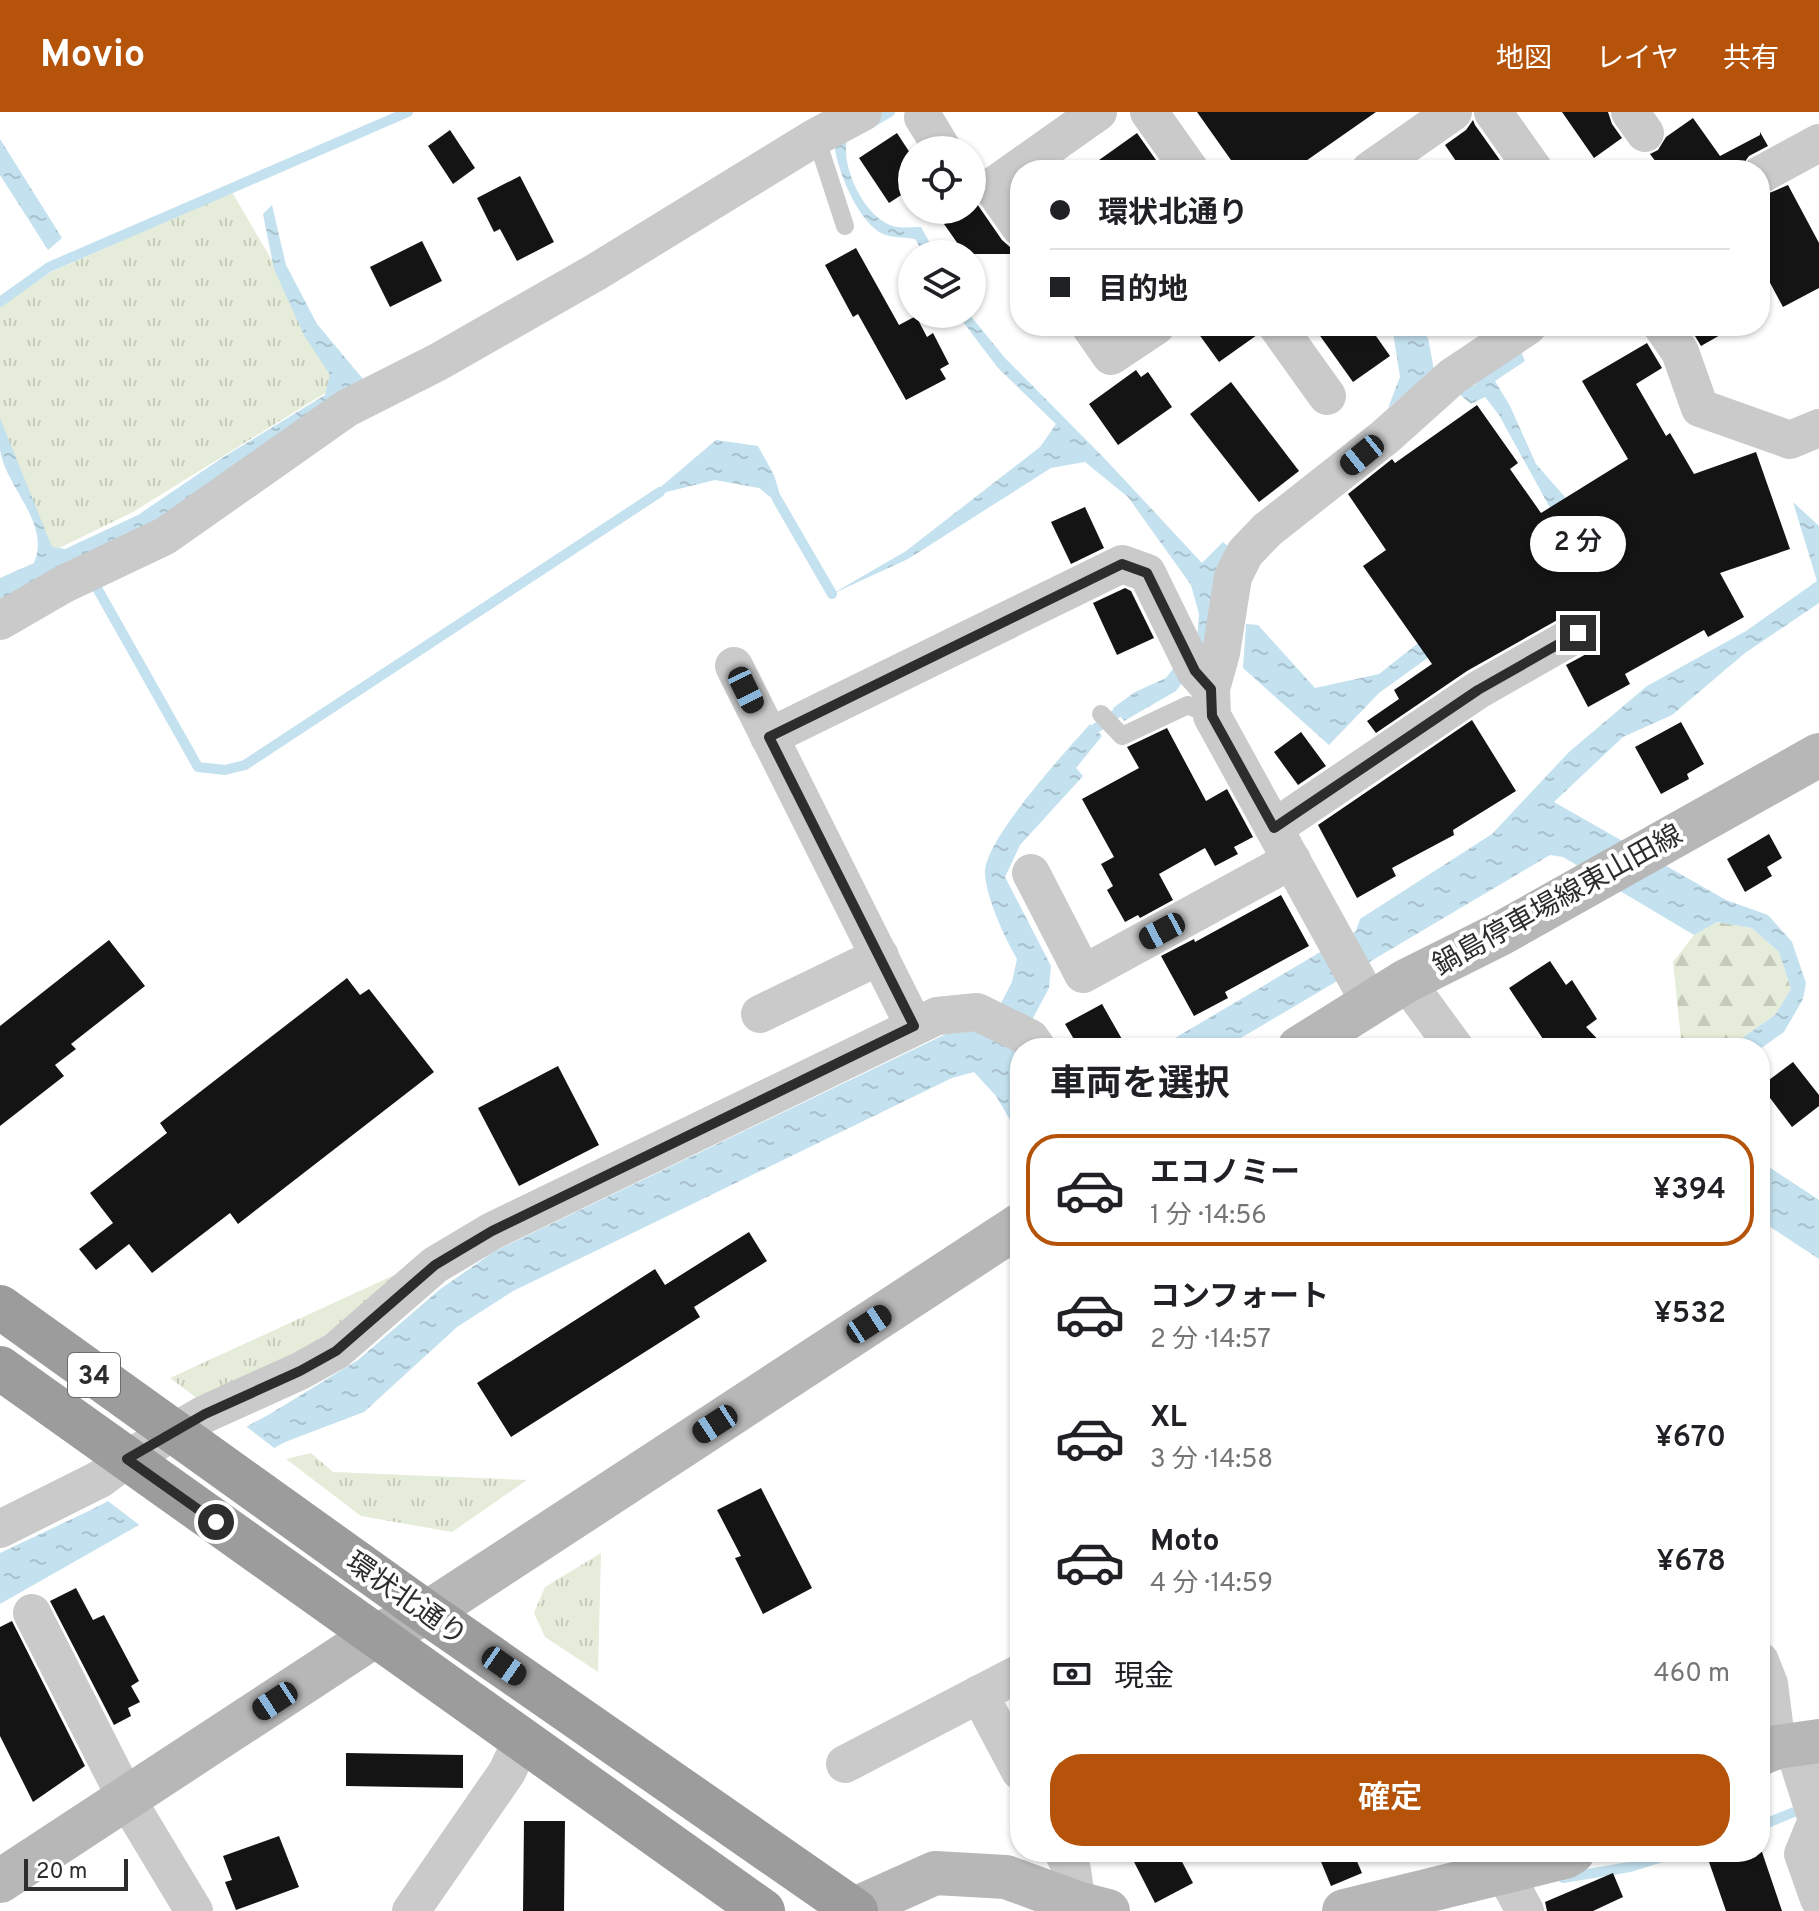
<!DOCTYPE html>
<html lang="ja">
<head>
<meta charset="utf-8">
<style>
	:root { --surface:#fff; --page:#f6f6f6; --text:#202124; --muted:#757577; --line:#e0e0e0; --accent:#b45309 }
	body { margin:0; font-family:Overpass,"Noto Sans JP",sans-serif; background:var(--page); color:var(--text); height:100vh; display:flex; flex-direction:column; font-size:30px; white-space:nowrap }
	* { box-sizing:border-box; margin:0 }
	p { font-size:26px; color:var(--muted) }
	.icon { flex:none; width:44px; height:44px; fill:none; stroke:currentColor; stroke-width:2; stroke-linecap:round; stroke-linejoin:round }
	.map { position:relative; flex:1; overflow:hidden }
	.sheet { position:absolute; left:1010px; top:926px; width:760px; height:824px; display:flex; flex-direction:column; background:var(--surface); border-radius:32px; box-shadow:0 2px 6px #0004 }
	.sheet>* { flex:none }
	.banner { position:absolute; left:1010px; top:48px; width:760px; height:176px; border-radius:32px; box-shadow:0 2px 6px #0004; display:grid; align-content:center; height:176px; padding:0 40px; background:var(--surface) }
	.fabs { position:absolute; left:898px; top:24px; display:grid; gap:16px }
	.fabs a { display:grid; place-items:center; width:88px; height:88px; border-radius:50%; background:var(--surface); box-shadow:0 2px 6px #0004; font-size:40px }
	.scale { position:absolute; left:24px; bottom:20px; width:104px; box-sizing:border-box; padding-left:8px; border:4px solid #2d2d2d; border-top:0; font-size:22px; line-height:28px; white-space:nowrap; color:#2d2d2d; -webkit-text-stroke:6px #fff; paint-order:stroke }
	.end { position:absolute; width:36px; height:36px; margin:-18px; border:10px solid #2d2d2d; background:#fff; box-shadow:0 0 0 4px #fff }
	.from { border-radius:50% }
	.bubble { position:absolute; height:56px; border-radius:28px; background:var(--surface); box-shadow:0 2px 6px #0004; font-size:26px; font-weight:600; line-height:56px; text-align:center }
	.car { position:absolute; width:24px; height:48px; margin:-24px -12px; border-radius:10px; box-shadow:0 0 6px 2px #0007; background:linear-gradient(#222 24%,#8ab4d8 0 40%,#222 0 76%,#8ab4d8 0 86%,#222 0) }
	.banner b { display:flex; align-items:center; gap:28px; height:76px; font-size:30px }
	.banner b+b { border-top:2px solid var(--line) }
	.banner i { width:20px; height:20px; background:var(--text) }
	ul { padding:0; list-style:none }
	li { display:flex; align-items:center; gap:24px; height:112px; margin:0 16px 12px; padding:0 24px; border:4px solid transparent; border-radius:32px }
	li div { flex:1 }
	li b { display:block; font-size:30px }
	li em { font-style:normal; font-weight:600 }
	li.selected { border-color:var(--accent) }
	li>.icon { width:72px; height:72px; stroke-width:1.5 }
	h2 { padding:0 40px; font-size:36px; line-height:96px }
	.pay { display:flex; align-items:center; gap:20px; height:88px; padding:0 40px; font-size:30px }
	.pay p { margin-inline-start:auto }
	.action { display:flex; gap:16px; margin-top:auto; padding:16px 40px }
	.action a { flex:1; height:92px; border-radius:32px; background:var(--accent); color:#fff; font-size:32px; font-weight:600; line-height:92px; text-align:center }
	header { display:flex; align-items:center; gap:48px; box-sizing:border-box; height:112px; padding:0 40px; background:var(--accent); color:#fff }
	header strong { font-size:38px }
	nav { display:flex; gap:44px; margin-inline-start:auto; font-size:28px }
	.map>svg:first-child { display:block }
	.grass { fill:url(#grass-tufts) }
	.forest { fill:url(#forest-firs) }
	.water { fill:url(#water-ripples) }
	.pier { fill:#fff }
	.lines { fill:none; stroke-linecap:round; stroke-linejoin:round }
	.stream { stroke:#c3e1ee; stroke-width:10 }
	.building { fill:#141414 }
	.service { stroke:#cacaca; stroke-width:18 }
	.minor { stroke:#cacaca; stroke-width:38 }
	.secondary { stroke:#b7b7b7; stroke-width:44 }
	.trunk { stroke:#9c9c9c; stroke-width:44 }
	.route { stroke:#2d2d2d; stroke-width:10 }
	.labels { text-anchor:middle; stroke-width:8; stroke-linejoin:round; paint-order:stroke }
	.shield { fill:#fff; stroke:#6c6c6c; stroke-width:2 }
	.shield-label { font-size:26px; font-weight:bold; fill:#2d2d2d }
	.street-label { font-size:28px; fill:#2d2d2d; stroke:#fff }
</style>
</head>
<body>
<header>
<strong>Movio</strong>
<nav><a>地図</a><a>レイヤ</a><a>共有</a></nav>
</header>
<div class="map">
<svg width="1819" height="1799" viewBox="0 0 1819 1799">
	<defs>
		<pattern id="grass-tufts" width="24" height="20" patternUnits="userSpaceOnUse" patternTransform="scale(2)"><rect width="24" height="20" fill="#e5ecd9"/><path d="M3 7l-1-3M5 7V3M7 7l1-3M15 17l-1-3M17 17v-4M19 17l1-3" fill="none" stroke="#c5cbbb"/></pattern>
		<pattern id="forest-firs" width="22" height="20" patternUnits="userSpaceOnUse" patternTransform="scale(2)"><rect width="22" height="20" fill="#e5ecd9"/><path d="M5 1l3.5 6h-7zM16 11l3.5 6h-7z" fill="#c5cbbb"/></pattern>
		<pattern id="water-ripples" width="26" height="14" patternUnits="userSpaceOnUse" patternTransform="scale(2)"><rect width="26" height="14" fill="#c3e1ee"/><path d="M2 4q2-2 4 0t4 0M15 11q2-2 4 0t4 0" fill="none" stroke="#a8c1cc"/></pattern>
	</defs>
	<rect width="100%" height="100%" fill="#fff"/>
	<g class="grass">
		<polygon points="232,80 343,270 133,400 49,441 0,325 0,195 51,160"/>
		<polygon points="414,1154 314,1241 206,1293 170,1266"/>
		<polygon points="311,1341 333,1360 527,1368 452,1420 361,1404 286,1347"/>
		<polygon points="601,1441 598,1560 545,1525 534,1501 545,1475"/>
	</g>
	<polygon class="forest" points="1717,810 1752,816 1779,840 1791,877 1775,903 1728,936 1682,936 1673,850 1694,823"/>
	<g class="water">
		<polygon points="0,27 62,126 48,138 0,63"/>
		<path d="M 847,28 C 841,55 863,102 890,113 C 899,117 912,115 921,115 L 936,142 L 924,142 L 915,127 C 905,125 892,126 883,122 C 858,111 835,54 834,29 Z"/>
		<path d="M 272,93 L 286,153 L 317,212 L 363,267 L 144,425 L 0,493 L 0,466 L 34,451 C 51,411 6,376 0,338 C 0,328 0,317 0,306 L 52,435 L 65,437 L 138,403 L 222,346 L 325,283 L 330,263 L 304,223 L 274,157 L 263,102 Z"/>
		<polygon points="957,202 969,202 1005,246 1106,348 1202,451 1223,430 1230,436 1207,537 1176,579 1124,609 1113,596 1135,580 1166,566 1197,526 1199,502 1191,473 1128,385 1085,350 1051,356 908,447 832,482 906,439 1040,335 1056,312 998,256"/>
		<polygon points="1392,214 1418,214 1428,226 1434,258 1388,296 1400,265"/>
		<polygon points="1520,237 1525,249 1495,269 1510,294 1536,352 1593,417 1454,527 1379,581 1329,633 1243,556 1246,512 1258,513 1315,576 1379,562 1549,428 1560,414 1499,303 1485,285 1471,292 1457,280 1463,275 1473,274"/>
		<polygon points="716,328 758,334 774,363 784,396 759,376 715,368 650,384"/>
		<polygon points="1793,390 1819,414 1819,491 1745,541 1672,603 1623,625 1554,690 1726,788 1768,803 1792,830 1806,871 1803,887 1784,920 1760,937 1728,936 1775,903 1791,877 1779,840 1752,816 1717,810 1694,823 1563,745 1550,743 1224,936 1158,936 1356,819 1360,807 1492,722 1569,640 1647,574 1746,519 1817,469"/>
		<path d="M 1090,612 L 1102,624 L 1076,656 L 1083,664 L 1020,733 L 1005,765 L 1051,854 L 1049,876 L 1018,934 L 1020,938 L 1020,1025 L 996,984 L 974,960 L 952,966 L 513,1179 L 457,1215 L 364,1300 L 285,1330 L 0,1492 L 0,1441 L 95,1396 L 270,1302 L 358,1248 L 439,1178 L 495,1139 L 946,922 L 987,918 L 1012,870 L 1017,847 C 1005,826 986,786 985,761 C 984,728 1066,639 1090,612 Z"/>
		<polygon points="1760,1049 1819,1088 1819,1147 1760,1108"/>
	</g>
	<polygon class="pier" points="243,1312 278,1339 142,1415 104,1386"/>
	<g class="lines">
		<g class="stream">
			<polyline points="871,11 890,0"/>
			<polyline points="0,190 49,155 408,0"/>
			<polyline points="777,387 832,482"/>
			<polyline points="90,469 97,476 198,655 225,658 245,653 660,380"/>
			<polyline points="1095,617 1117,601"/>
			<polyline points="1760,1714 1806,1695"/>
			<polyline points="1563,1766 1630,1755 1678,1740"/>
		</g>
	</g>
	<g class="building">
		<polygon points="1197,0 1376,0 1293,58 1238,58"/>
		<polygon points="1562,0 1608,0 1612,12 1622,26 1594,46"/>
		<polygon points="1693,6 1720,44 1760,23 1760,20 1768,34 1749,44 1739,58 1662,58 1650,42 1658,38 1666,25"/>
		<polygon points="1473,8 1475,13 1507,58 1462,58 1445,33 1466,18"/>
		<polygon points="450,18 475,56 453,72 428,34"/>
		<polygon points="897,21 912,44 912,76 889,91 859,46"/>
		<polygon points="1137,21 1163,58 1085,58"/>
		<polygon points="520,64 554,130 517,149 500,117 494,120 477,86"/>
		<polygon points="1788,73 1819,131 1819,176 1783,195 1760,152 1760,85"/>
		<polygon points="975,89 1002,128 1010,135 1018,136 1020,142 965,142 944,112 963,98 972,98 972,92"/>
		<polygon points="422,129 442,169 390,195 370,155"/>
		<polygon points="856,136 899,213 916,204 927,225 933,221 949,252 940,257 946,267 906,288 858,202 853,205 825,153"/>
		<polygon points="1193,214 1255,214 1257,223 1219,250"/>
		<polygon points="1313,214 1369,214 1390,244 1353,270"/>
		<polygon points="1689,214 1736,214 1701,234"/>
		<polygon points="1647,231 1662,256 1636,272 1666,324 1670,321 1694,362 1756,340 1790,437 1720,461 1744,505 1708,525 1704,518 1625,562 1630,572 1588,595 1566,553 1590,540 1597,531 1600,520 1597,509 1590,502 1579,499 1568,502 1467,559 1376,621 1367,609 1399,587 1394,578 1432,552 1363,454 1386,438 1348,382 1392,347 1395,351 1477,293 1518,351 1510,357 1541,401 1628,347 1582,269"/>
		<polygon points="1136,258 1141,265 1148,260 1172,295 1118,333 1089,292"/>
		<polygon points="1231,270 1299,359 1259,390 1190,302"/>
		<polygon points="1085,395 1104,436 1071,452 1051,410"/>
		<polygon points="1125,476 1131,479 1154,526 1117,543 1093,491"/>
		<polygon points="1472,608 1516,679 1453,718 1454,723 1392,756 1396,764 1357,786 1318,713"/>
		<polygon points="1681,610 1704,652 1687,662 1689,667 1661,682 1635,635"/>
		<polygon points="1167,616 1206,689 1227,677 1253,725 1234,735 1238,742 1215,754 1205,736 1159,762 1173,788 1140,806 1138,803 1125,810 1107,778 1113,774 1101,752 1114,745 1082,687 1139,656 1127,635"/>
		<polygon points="1301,620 1326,654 1298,673 1274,640"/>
		<polygon points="1769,722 1782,746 1767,755 1772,764 1745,780 1727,747"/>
		<polygon points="1281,783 1309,834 1225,880 1228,886 1194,904 1161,844 1194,827 1195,830"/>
		<polygon points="109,828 145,874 71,932 76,937 55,953 64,964 0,1014 0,914"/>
		<polygon points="1550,849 1566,873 1572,868 1597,907 1586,915 1606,936 1549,936 1509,876"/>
		<polygon points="347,866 360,883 369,877 434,960 238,1112 230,1101 152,1161 129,1132 96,1158 79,1137 113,1111 90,1081 167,1021 160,1011"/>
		<polygon points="1102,892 1127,936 1079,936 1065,912"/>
		<polygon points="1793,950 1819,983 1819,994 1792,1015 1761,974"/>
		<polygon points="558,954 599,1033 519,1074 478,996"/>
		<polygon points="749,1120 767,1149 694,1195 700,1205 511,1325 477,1271 655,1157 665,1173"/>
		<polygon points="761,1376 812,1476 763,1502 735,1446 741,1444 717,1398"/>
		<polygon points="76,1476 93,1508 104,1503 139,1569 131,1574 140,1590 128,1596 131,1604 114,1613 50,1489"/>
		<polygon points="12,1509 85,1654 33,1690 0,1624 0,1515"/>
		<polygon points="346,1641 463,1643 463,1676 346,1674"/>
		<polygon points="524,1709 565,1709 564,1799 523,1799"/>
		<polygon points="279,1724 299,1775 236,1798 225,1770 232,1768 223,1744"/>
		<polygon points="1129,1740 1177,1740 1193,1771 1155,1791"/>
		<polygon points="1317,1740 1353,1740 1362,1761 1331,1774"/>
		<polygon points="1727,1740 1762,1740 1782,1799 1726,1799 1708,1747"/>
		<polygon points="1613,1761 1623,1785 1593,1799 1547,1799 1545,1790"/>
	</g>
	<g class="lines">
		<g class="service">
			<polyline points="816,25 845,114"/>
			<polyline points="1101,602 1122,624 1188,593 1212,604"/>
		</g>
		<g class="minor">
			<polyline points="1149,0 1190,58"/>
			<polyline points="1493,0 1534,58"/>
			<polyline points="1630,0 1645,21"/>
			<polyline points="923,5 943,38"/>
			<polyline points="1370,58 1453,0"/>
			<polyline points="1760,63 1819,31"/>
			<polyline points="1020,115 992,75 1098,0"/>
			<polyline points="1090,214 1111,244 1156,214"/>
			<polyline points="1277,214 1327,284"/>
			<polyline points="1662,214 1680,240 1700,296 1790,328 1819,316"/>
			<polyline points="0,509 64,472 165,424 347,296 438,250 596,160 816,25 863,0"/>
			<polyline points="734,554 914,914"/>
			<polyline points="769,625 1122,452 1147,461 1195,559 1211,577"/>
			<polyline points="1274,716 1478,578 1578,521"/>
			<polyline points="1031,761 1083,862 1292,748"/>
			<polyline points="1406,869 1455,936"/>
			<polyline points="1370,891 1212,604 1211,577 1221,541 1233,465 1245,441 1267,418 1385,325 1453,264 1528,214"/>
			<polyline points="760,902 880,844"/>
			<polyline points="0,1417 100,1367 127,1347 205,1302 300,1259 336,1239 435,1153 492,1119 937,904 977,900 1030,926 1037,936"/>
			<polyline points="32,1501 126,1686 194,1799"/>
			<polyline points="1760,1549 1769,1572 1777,1635"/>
			<polyline points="979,1582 1020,1659"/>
			<polyline points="1793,1633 1817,1708 1803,1742 1819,1787"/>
			<polyline points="845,1652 1020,1561"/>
			<polyline points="1063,1740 1072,1758 1077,1791"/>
			<polyline points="1493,1740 1525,1799"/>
			<polyline points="411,1799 507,1660 522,1628"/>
		</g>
		<g class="secondary">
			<polyline points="1299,936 1406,869 1500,822 1819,643"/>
			<polyline points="1760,1642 1777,1635 1819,1629"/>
			<polyline points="0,1769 374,1524 427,1501 1020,1113"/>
			<polyline points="850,1799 935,1761 1006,1765 1077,1791 1108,1799"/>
			<polyline points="1344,1799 1565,1745 1573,1740"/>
		</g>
		<g class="trunk">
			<polyline points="0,1195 427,1501 856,1799"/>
			<polyline points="0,1256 763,1799"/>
		</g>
	</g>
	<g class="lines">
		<polyline class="route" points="216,1410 127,1347 205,1302 300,1259 336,1239 435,1153 492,1119 914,914 769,625 1122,452 1147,461 1195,559 1211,577 1212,604 1274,716 1478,578 1578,521"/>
	</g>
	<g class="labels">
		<rect class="shield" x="68" y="1241" width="52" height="44" rx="6"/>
		<g class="shield-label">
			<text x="94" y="1272">34</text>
		</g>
		<g class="street-label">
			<text transform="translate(1557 787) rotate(-29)" y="10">鍋島停車場線東山田線</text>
			<text transform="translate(407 1486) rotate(35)" y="10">環状北通り</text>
		</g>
	</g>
</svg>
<div class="fabs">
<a><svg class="icon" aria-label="locate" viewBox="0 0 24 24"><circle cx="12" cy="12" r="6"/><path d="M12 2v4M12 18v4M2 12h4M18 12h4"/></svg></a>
<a><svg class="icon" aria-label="layers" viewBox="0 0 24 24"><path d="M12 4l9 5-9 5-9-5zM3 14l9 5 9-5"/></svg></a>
</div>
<div class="scale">20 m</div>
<i class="end from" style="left:216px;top:1410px"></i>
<i class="end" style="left:1578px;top:521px"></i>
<div class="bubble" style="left:1530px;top:404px;width:96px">2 分</div>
<i class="car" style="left:1362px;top:343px;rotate:231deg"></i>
<i class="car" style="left:746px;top:578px;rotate:154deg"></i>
<i class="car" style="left:1162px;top:819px;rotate:242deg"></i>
<i class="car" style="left:869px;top:1212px;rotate:57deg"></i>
<i class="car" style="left:715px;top:1312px;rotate:237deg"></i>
<i class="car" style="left:504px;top:1554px;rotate:125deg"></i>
<i class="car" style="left:275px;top:1589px;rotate:237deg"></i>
<div class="banner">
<b><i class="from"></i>環状北通り</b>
<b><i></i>目的地</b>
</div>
<section class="sheet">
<h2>車両を選択</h2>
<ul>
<li class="selected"><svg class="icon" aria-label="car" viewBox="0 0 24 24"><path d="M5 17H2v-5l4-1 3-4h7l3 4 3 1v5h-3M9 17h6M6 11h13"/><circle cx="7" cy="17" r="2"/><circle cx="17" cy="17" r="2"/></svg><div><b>エコノミー</b><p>1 分 · 14:56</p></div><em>¥394</em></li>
<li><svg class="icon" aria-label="car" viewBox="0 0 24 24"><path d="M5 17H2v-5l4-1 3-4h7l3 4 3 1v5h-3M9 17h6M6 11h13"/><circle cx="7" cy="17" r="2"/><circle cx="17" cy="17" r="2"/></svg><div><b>コンフォート</b><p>2 分 · 14:57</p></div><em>¥532</em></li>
<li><svg class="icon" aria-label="car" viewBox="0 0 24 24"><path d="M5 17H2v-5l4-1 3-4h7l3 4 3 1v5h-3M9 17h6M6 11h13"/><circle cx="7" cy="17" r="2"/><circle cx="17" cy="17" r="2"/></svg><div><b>XL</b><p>3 分 · 14:58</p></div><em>¥670</em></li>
<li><svg class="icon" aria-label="car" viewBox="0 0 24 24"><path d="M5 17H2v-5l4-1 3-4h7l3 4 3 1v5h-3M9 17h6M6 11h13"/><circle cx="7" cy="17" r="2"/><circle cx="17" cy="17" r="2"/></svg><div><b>Moto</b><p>4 分 · 14:59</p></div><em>¥678</em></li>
</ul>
<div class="pay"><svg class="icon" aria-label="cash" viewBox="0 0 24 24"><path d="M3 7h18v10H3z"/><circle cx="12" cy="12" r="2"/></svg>現金<p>460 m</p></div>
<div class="action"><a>確定</a></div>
</section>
</div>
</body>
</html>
